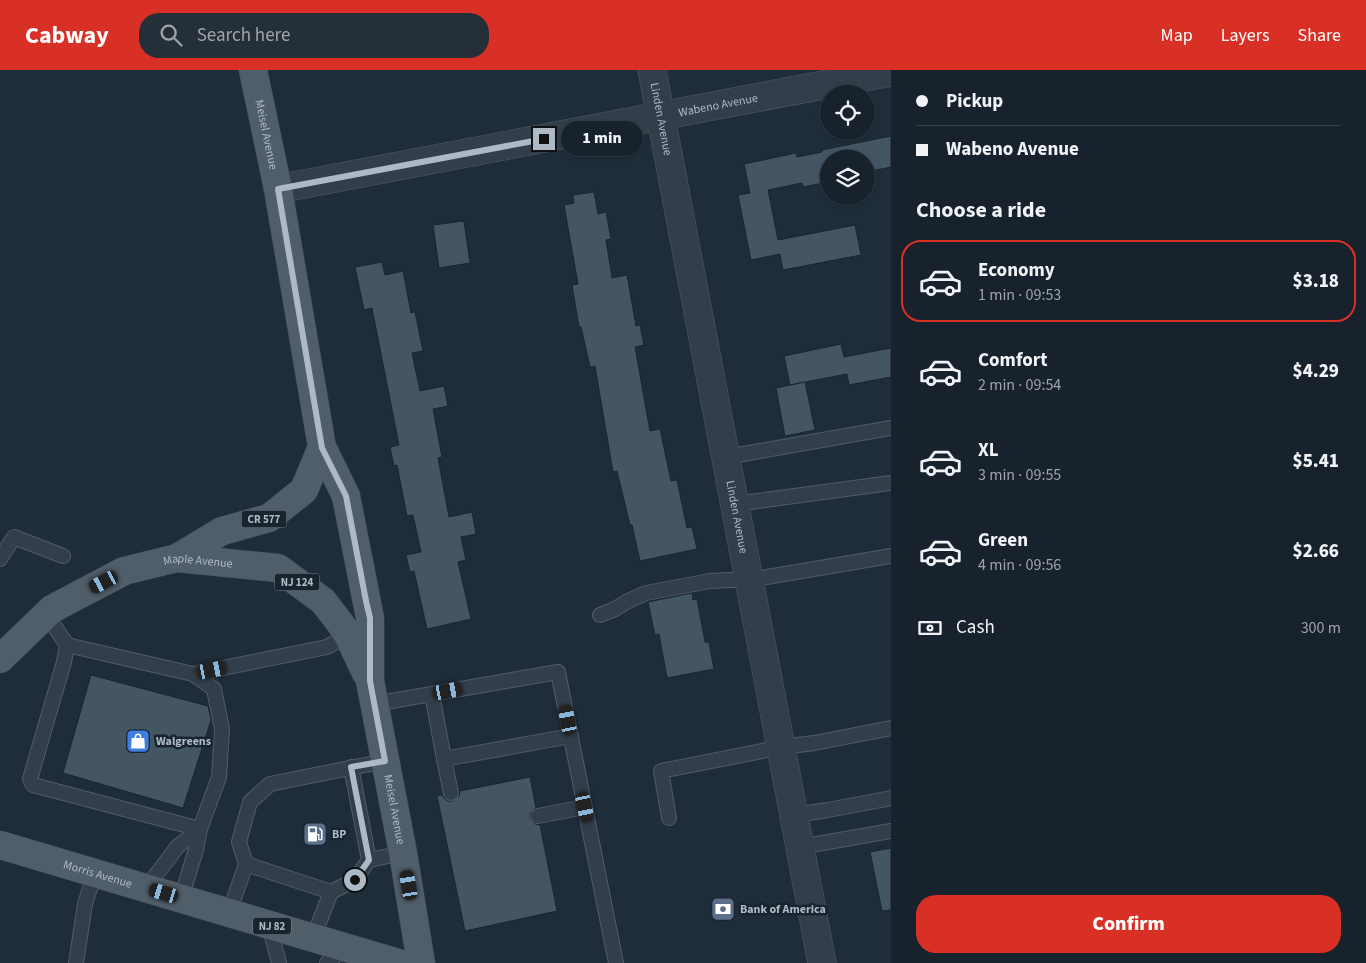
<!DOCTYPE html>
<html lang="en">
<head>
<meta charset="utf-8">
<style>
	:root { --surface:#17222c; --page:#242f38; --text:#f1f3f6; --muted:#9ea4a9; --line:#363f48; --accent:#d93025 }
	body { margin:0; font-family:"Source Sans 3",sans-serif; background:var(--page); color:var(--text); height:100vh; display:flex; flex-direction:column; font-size:19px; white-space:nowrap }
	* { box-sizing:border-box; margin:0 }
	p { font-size:16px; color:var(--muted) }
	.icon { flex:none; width:28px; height:28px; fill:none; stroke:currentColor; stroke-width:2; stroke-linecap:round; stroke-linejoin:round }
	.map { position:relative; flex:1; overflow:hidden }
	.side { display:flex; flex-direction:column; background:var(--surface); width:475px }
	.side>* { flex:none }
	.top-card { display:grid; align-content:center; height:110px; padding:0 25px; background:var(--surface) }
	.buttons { position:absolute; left:820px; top:15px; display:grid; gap:10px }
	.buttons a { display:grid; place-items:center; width:55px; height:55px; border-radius:50%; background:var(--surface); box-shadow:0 1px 4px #0004,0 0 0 1px var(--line); font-size:25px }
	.end { position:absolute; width:22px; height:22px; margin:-11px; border:6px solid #adb9c7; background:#111; box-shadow:0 0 0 2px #111 }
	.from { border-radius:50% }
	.bubble { position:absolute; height:35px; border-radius:18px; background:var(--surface); box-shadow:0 1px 4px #0004,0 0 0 1px var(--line); font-size:16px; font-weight:800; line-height:35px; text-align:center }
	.car { position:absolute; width:15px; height:30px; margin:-15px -8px; border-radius:6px; box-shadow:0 0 4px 1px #0007; background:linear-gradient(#222 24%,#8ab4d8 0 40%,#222 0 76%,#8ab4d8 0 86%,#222 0) }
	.top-card b { display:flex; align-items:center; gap:18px; height:48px; font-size:19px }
	.top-card b+b { border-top:1px solid var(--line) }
	.top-card i { width:12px; height:12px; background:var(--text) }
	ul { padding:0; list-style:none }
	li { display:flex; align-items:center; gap:15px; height:82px; margin:0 10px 8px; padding:0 15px; border:2px solid transparent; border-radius:20px }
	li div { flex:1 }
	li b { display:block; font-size:19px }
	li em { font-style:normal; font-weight:800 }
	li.selected { border-color:var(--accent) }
	li>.icon { width:45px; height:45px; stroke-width:1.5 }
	h2 { padding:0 25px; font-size:22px; line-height:60px }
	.pay { display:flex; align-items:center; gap:12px; height:55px; padding:0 25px; font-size:19px }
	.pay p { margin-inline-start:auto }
	.cta { display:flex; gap:10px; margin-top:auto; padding:10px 25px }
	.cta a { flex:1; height:58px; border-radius:20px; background:var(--accent); color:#fff; font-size:20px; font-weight:800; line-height:58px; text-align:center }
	header { display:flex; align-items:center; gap:30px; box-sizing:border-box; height:70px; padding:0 25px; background:var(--accent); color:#fff }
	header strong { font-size:24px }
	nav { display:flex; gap:28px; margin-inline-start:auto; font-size:18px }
	.search { width:350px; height:45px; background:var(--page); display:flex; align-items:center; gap:12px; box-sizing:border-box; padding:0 18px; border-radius:20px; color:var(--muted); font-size:19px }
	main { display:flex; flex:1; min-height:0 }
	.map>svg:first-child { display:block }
	.building { fill:#445564; stroke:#1a2630 }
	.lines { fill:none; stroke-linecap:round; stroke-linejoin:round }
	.lane-casing { stroke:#505c68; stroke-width:16 }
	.street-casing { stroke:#505c68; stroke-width:29 }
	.primary-casing { stroke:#3c4853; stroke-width:29 }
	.lane { stroke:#323f4a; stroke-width:14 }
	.street { stroke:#323f4a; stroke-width:28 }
	.primary { stroke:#505e6a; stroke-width:28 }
	.route { stroke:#adb9c7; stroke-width:6 }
	.labels { text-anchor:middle; stroke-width:5; stroke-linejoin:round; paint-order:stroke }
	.shield { fill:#18242e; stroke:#808c99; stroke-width:1 }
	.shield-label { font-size:11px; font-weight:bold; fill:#adb9c7 }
	.street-label { font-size:12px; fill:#adb9c7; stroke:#18242e }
	.poi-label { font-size:12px; font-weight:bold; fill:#adb9c7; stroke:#18242e; text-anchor:start }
</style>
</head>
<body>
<header>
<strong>Cabway</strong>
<div class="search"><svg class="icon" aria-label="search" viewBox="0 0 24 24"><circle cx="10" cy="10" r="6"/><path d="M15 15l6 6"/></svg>Search here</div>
<nav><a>Map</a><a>Layers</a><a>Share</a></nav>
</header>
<main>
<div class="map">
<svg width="891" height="893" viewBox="0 0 891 893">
	<rect width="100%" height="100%" fill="#1f2d3a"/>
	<g class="building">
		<polygon points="891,66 891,97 866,102 866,89 829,89 829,112 803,117 802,113 768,120 778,170 855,155 861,185 783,200 780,184 751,190 738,125 750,123 744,94 796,83 797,87 822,82 822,80"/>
		<polygon points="594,122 598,144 606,142 611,169 606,170 612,208 627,205 636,256 640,255 644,275 635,277 650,361 660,359 671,411 677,410 687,458 692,457 697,479 640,491 632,455 630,455 617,401 613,402 595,296 590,297 581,257 579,257 572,215 578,214 564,135 574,133 573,125"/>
		<polygon points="464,151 470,193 439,198 433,155"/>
		<polygon points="382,192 385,205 403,201 411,243 415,242 423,281 412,283 420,321 444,316 448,336 433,339 442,387 438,388 449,447 472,442 476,464 461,467 466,490 458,492 471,549 427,559 414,501 410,502 406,485 421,482 413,445 407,446 397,395 394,396 390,377 399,375 382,289 372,238 364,240 355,197"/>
		<polygon points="841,274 844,287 891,278 891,307 849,315 847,304 790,315 784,286"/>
		<polygon points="805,312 815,360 785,366 776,318"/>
		<polygon points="692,523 693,530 697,529 705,572 709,572 714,599 667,608 659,564 655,565 648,532"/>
		<polygon points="91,605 208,636 211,650 183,738 63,703"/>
		<polygon points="530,707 536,738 530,743 530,748 535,754 540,755 557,841 465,861 437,726 442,725 444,728 448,731 453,731 459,726 460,721"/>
		<polygon points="891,778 891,840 882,841 870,782"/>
	</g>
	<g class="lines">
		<g class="lane-casing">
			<g id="lane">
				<polyline points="726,387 891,358"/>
				<polyline points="735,434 891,413"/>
				<polyline points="0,489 14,467 63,486"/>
				<polyline points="46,544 67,575 64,592 30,709 33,715 200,759"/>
				<polyline points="600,545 615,539 628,531 646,523 710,511 729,510 750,510 891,486"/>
				<polyline points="67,575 193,604 214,619 222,659 219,707 200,759 196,780 181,828"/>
				<polyline points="193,604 327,577 348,565"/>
				<polyline points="432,624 444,689 571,666"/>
				<polyline points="374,634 558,602 616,893"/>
				<polyline points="444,689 451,723"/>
				<polyline points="794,745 828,740 891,728"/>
				<polyline points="538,746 585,737"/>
				<polyline points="669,748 661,701 782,677 814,673 891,658"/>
				<polyline points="800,777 891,761"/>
				<polyline points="369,790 403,783"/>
				<polyline points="246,794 331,822"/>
				<polyline points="146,818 178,776 200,759"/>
				<polyline points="229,843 246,794 239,772 250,732 270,714 385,691"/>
				<polyline points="269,855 279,893"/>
				<polyline points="313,868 331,822 355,810 369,790 351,697"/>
				<polyline points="76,893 85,834 95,803"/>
				<polyline points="327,893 345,877"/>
			</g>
		</g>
		<g class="street-casing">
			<g id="street">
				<path id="s1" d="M 652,0 L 822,893"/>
				<path id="s2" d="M 278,119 L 891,2"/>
			</g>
		</g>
		<g class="primary-casing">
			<g id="primary">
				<path id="s3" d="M 253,0 L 278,119 L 322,377 L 346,426 L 370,548 L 370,611 L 403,783 L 421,893"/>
				<polyline points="177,488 222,461 269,448 304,420 322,377"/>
				<path id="s4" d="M 0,589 L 52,539 L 124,501 L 177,488 L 278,498 L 323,531 L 340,553 L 348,565 L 366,603"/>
				<path id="s5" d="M 0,775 L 398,893"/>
			</g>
		</g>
		<use href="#lane" class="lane"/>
		<use href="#street" class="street"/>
		<use href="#primary" class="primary"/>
	</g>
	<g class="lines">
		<polyline class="route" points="355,810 369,790 351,697 385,691 370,611 370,548 366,531 346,426 322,378 278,119 544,69"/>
	</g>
	<defs>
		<g id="shop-square" transform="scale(1.25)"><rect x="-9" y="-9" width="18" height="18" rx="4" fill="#3f7fe0" stroke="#18242e"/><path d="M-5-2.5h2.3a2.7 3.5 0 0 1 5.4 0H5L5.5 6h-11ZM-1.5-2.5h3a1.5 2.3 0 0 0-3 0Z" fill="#fff"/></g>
		<g id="fuel-square" transform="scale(1.25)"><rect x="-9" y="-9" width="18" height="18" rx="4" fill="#5c6f8a" stroke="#18242e"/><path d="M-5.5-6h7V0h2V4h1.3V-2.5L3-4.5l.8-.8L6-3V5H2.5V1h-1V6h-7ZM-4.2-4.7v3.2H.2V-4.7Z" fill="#fff"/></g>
		<g id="bank-square" transform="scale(1.25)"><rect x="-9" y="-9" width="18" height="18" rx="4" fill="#5c6f8a" stroke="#18242e"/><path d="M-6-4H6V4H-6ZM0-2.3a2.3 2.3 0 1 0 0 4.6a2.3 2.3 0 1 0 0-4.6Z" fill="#fff"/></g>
	</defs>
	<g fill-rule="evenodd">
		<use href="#shop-square" x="138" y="671"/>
		<use href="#fuel-square" x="315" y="764"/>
		<use href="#bank-square" x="723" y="839"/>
	</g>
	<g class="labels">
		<g class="shield">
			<rect x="241.5" y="440.5" width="45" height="17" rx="4"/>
			<rect x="274.5" y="503.5" width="45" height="17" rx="4"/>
			<rect x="253" y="847.5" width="38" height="17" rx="4"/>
		</g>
		<g class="shield-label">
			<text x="264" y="453">CR 577</text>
			<text x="297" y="516">NJ 124</text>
			<text x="272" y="860">NJ 82</text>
		</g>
		<g class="street-label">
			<text dy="4" stroke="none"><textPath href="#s2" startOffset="448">Wabeno Avenue</textPath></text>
			<text dy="4" stroke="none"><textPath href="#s1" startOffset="50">Linden Avenue</textPath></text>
			<text dy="4" stroke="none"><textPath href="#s3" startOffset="66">Meisel Avenue</textPath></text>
			<text dy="4" stroke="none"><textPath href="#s1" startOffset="455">Linden Avenue</textPath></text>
			<text dy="4" stroke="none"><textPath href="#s4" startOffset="229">Maple Avenue</textPath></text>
			<text dy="4" stroke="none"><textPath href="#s3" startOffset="756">Meisel Avenue</textPath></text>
			<text dy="4" stroke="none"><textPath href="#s5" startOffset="102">Morris Avenue</textPath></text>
		</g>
		<g class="poi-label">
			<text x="156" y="675">Walgreens</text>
			<text x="332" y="768">BP</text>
			<text x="740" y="843">Bank of America</text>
		</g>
	</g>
</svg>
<div class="buttons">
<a><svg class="icon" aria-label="locate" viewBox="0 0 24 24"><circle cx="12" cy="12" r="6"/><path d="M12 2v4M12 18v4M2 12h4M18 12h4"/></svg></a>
<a><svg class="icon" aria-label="layers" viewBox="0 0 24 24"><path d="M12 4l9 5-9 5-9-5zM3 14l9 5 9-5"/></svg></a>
</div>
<i class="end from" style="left:355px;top:810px"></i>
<i class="end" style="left:544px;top:69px"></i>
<div class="bubble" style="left:561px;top:51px;width:82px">1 min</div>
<i class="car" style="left:104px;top:512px;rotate:243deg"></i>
<i class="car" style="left:212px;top:600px;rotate:79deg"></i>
<i class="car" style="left:448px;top:621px;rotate:80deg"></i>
<i class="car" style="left:568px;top:650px;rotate:349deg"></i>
<i class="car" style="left:585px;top:737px;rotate:168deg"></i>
<i class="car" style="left:409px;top:815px;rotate:350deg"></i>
<i class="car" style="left:164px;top:823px;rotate:287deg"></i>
</div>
<section class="side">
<div class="top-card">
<b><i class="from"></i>Pickup</b>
<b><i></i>Wabeno Avenue</b>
</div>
<h2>Choose a ride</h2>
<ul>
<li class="selected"><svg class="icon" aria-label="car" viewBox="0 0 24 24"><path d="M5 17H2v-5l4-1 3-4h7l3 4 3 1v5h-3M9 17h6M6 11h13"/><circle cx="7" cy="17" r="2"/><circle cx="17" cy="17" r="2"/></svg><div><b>Economy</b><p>1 min · 09:53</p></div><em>$3.18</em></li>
<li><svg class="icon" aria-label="car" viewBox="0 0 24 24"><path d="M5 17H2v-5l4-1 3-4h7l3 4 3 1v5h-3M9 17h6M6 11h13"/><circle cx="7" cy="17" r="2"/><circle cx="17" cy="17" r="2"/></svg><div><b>Comfort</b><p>2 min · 09:54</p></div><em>$4.29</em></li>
<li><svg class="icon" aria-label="car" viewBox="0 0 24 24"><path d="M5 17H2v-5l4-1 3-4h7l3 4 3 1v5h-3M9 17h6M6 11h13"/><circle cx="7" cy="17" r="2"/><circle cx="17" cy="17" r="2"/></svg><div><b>XL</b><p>3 min · 09:55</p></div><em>$5.41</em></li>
<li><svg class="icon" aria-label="car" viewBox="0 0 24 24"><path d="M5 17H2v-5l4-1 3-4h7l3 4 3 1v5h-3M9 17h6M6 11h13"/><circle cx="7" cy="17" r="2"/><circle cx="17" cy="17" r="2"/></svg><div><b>Green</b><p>4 min · 09:56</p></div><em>$2.66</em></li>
</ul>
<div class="pay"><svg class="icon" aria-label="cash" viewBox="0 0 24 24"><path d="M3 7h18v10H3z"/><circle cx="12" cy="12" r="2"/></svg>Cash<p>300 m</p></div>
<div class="cta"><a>Confirm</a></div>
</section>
</main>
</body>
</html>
